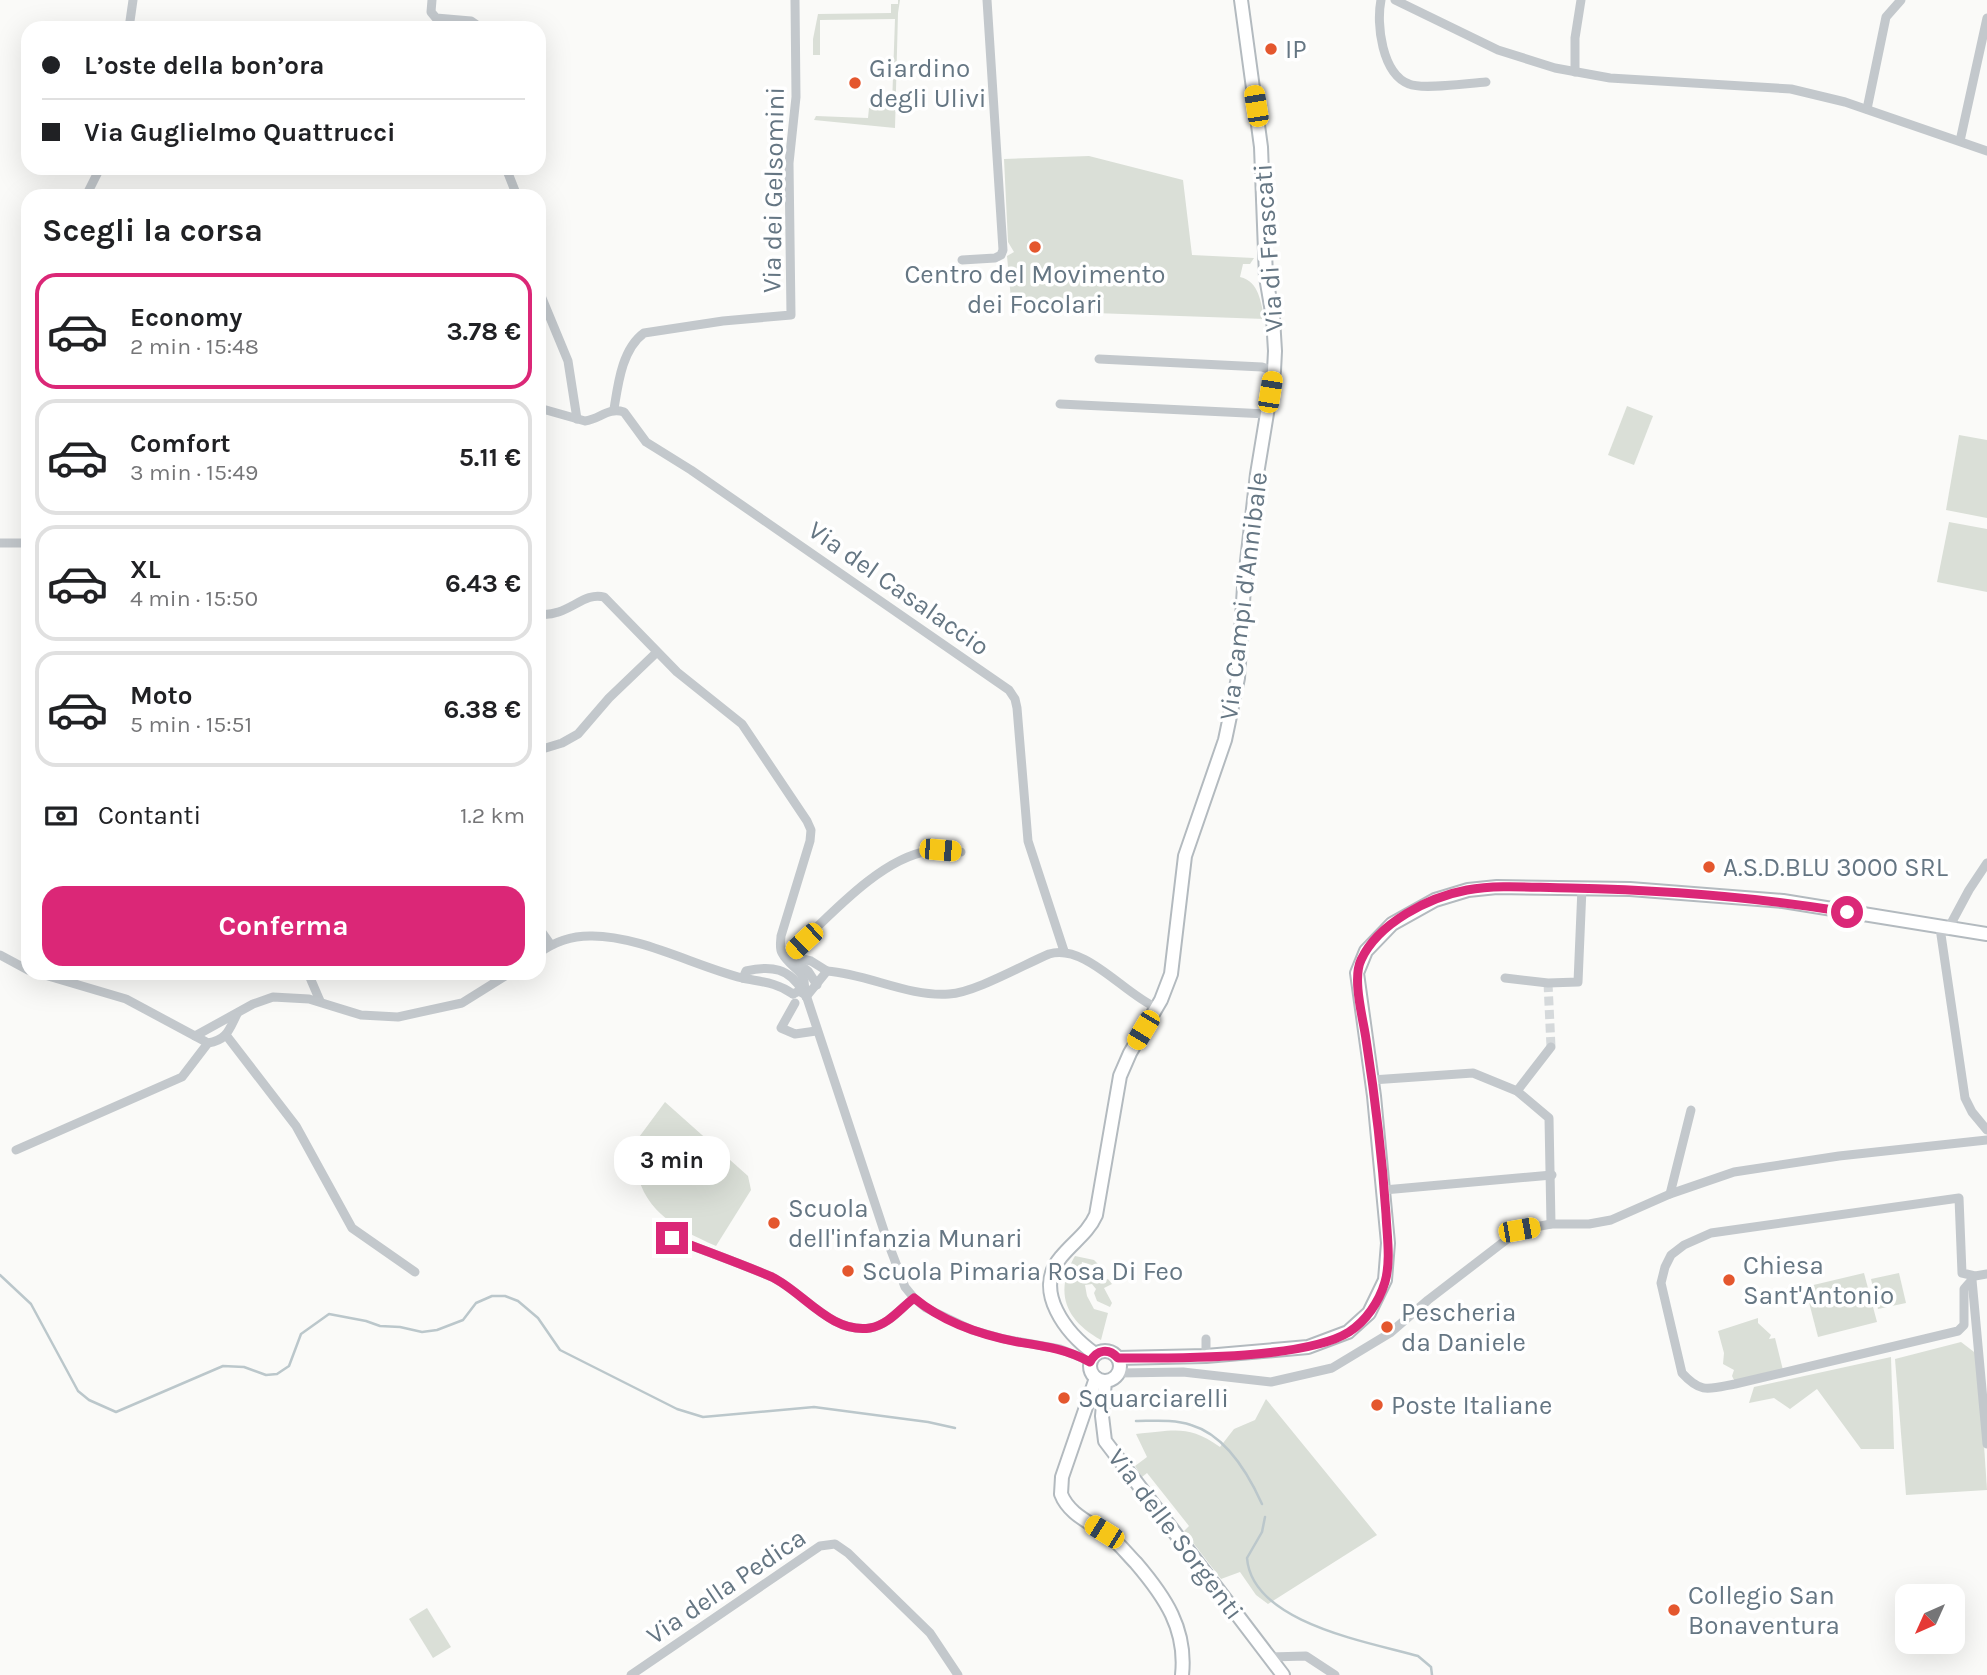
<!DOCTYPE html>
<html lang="it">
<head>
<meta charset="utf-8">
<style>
	:root { --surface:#fff; --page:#f2f2f2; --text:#202124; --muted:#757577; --line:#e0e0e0; --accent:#db2777 }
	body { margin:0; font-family:Karla,sans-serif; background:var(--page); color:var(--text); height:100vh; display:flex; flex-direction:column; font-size:26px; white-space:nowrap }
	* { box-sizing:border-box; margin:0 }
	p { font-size:23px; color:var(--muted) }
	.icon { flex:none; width:38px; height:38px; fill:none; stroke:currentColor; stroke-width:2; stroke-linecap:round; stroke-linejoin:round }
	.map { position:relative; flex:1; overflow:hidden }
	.drawer { position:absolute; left:21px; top:189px; width:525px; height:791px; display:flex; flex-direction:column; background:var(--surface); border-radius:21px; box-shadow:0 7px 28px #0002 }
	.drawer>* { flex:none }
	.top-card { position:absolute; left:21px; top:21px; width:525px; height:154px; border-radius:21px; box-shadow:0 7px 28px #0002; display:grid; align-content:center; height:154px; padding:0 21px; background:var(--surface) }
	.needle { width:46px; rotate:225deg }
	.tools { position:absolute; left:1895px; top:1584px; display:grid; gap:14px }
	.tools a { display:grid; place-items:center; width:70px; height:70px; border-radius:14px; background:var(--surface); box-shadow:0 7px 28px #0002; font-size:35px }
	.end { position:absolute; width:32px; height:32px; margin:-16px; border:9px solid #db2777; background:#fff; box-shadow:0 0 0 4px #fff }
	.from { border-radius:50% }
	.bubble { position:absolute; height:49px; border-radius:21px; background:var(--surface); box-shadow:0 7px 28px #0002; font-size:23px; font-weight:700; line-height:49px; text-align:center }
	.car { position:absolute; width:21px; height:42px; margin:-21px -10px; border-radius:9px; box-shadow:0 0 5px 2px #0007; background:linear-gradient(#f5c518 24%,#345 0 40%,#f5c518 0 76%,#345 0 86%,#f5c518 0) }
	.top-card b { display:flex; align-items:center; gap:24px; height:66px; font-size:26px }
	.top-card b+b { border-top:2px solid var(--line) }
	.top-card i { width:18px; height:18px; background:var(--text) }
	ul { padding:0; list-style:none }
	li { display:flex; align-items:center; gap:21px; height:116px; margin:0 14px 10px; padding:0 7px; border:4px solid var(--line); border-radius:21px }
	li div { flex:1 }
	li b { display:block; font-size:26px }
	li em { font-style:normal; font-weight:700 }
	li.current { border-color:var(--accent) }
	li>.icon { width:63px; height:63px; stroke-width:1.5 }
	h2 { padding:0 21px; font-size:32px; line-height:84px }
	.pay { display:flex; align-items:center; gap:18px; height:77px; padding:0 21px; font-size:26px }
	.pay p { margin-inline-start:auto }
	.cta { display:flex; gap:14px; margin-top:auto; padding:14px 21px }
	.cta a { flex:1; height:80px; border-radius:21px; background:var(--accent); color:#fff; font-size:28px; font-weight:700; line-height:80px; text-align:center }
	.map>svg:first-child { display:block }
	.green { fill:#dadfd7 }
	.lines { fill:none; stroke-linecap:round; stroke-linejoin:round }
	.stream { stroke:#bbc7cb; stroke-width:2.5 }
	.minor-tunnel { stroke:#d5d9db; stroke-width:9; stroke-dasharray:9 4.5; stroke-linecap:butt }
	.secondary-casing { stroke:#b3babf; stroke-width:16 }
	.minor { stroke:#c3c8cc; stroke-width:9 }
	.secondary { stroke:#fff; stroke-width:12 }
	.route { stroke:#db2777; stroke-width:9 }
	.poi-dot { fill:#e4572e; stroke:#fff; stroke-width:2.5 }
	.labels { text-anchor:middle; stroke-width:7; stroke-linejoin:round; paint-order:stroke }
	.poi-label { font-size:26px; fill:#657683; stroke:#fff; text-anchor:start }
	.street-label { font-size:26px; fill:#657683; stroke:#fff }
</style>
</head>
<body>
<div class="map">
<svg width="1987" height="1675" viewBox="0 0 1987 1675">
	<rect width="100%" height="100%" fill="#fafaf8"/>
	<g class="green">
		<polygon points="898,0 900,0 898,13 895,128 814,120 816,116 868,118 869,108 892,105 895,19 820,20 820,55 813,55 813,39 818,14 891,13 891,4 898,4"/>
		<path d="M 1089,156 L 1183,180 L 1192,255 L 1254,258 L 1250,264 L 1243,264 L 1240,277 C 1260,282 1260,302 1265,319 L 1012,310 L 1007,256 L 1014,252 L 1008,242 L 1004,159 Z"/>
		<polygon points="1627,406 1653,416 1634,465 1608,455"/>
		<polygon points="1959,435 1987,440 1987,518 1946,510"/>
		<polygon points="1949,522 1987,529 1987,592 1937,582"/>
		<path d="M 665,1102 L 748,1176 L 751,1190 L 716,1246 C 673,1227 640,1209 635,1160 L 631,1159 L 631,1148 Z"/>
		<path d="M 1075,1256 L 1094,1260 L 1102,1268 L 1082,1262 L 1079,1277 L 1101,1283 L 1101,1281 L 1108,1279 L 1112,1284 L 1104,1288 L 1112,1303 L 1110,1307 L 1097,1301 L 1094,1293 L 1096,1289 L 1092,1284 L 1085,1285 L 1087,1296 L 1094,1309 L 1108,1313 L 1101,1340 C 1065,1320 1054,1292 1075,1256 Z"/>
		<polygon points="1864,1273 1877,1322 1818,1337 1805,1287"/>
		<polygon points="1899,1273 1906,1303 1878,1309 1871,1279"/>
		<polygon points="1758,1318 1758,1323 1771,1335 1769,1339 1775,1338 1783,1370 1735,1382 1732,1376 1734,1370 1723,1364 1724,1353 1718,1331"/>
		<polygon points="1961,1342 1978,1355 1987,1490 1906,1495 1895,1359"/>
		<polygon points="1891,1357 1894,1449 1861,1449 1817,1389 1790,1409 1774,1398 1749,1403 1754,1387"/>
		<path d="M 1266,1399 L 1377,1535 L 1268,1604 L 1256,1595 L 1240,1572 L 1221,1579 L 1184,1531 L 1189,1526 L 1147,1473 L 1142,1477 L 1135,1466 L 1147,1457 L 1136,1434 C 1174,1431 1187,1424 1220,1447 L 1234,1429 L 1255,1420 Z"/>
		<polygon points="427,1608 451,1647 433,1658 409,1619"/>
	</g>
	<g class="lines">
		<g class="stream">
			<polyline points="0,1275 31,1304 78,1391 89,1400 116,1412 223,1366 244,1367 266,1375 277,1374 289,1366 301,1334 329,1314 366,1321 380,1326 400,1327 422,1332 437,1330 463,1320 476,1303 492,1296 505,1296 518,1301 538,1318 560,1350 677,1409 703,1417 814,1407 928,1422 955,1428"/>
			<path d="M 1136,1421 C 1153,1421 1174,1419 1191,1425 C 1225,1435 1248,1473 1262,1504"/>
			<path d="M 1265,1517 L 1262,1532 L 1247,1558 C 1252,1623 1369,1642 1418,1656 L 1431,1667 L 1432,1675"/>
		</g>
		<polyline class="minor-tunnel" points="1548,983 1551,1047"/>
		<g class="secondary-casing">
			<g id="secondary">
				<circle cx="1105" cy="1366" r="15"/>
				<path d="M 1095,1354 C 1067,1334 1032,1291 1061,1257 C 1073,1242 1088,1233 1096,1215 L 1120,1076 L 1130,1053 L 1161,1000 L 1171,974 L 1185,856 L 1225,740 L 1238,678 L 1244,587 L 1257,474 L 1274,371 L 1275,351 L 1273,318 L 1266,277 L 1261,147 L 1241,0"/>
				<polyline points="1118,1358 1206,1356 1308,1347 1348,1332 1369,1313 1385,1280 1388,1243 1374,1096 1357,973 1366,951 1392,924 1435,900 1468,890 1497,887 1630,889 1783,901 1987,934"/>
				<path d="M 1096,1378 L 1062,1477 L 1061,1494 C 1069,1515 1092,1523 1109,1536 C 1119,1543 1127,1554 1136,1563 C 1165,1597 1187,1629 1182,1675"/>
				<polyline points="1105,1381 1102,1416 1105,1441 1283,1675"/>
			</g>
		</g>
		<g class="minor">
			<polyline points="432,0 431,12 436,18 471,21 481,28"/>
			<path d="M 1381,0 C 1376,24 1382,74 1409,84 C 1422,90 1469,83 1486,82"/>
			<polyline points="1395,0 1498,50 1555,68 1610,78 1791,89 1845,102 1987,151"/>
			<polyline points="129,28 133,0"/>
			<polyline points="1575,72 1575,38 1581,0"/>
			<polyline points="1867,109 1886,17 1901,0"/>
			<polyline points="1960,141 1987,18"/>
			<polyline points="506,168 517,196"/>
			<polyline points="86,196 100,168"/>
			<polyline points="962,260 995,258 1001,255 1003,250 987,0"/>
			<polyline points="539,291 568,361 577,419"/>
			<polyline points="1099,359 1262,367 1274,371"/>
			<polyline points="1060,404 1267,414"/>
			<path d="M 539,408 L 585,421 C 600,419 608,407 624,412 L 646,442 L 691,470 L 1009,690 L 1015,699 L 1017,708 L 1028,841 L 1064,951"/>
			<path d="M 614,409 C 618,384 622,349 644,333 L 723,321 L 791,315 L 789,163 L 796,97 L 795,0"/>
			<polyline points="0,543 28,543"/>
			<path d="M 539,614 C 567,618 583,591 604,597 L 677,672 L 742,724 L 807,821 L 811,830 L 810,841 L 781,936 C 781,941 779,948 782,953 C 791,970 808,969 804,993"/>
			<polyline points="539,750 562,743 578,734 609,698 657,652"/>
			<polyline points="539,928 551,945"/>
			<polyline points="1940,928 1965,1098 1972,1112 1987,1130"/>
			<polyline points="1947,931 1969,890 1987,863"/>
			<path d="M 539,953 C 554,942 571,936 590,936 C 638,935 695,966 742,978 C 761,982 776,982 793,994"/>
			<polyline points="0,955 28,970"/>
			<path d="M 788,955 C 825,921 879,858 929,851 C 940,849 951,851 961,852"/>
			<polyline points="790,956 811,961 827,971"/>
			<polyline points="795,961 808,971 817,985"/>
			<path d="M 38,973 L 126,999 L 208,1043 C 227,1040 229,1030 237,1014"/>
			<polyline points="308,973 320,1001"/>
			<path d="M 743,978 L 746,971 C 771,965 790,968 803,992"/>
			<polyline points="1505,978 1548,983 1578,982 1582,888"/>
			<polyline points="793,994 799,991 806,995 887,1240 905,1287 914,1298 926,1308 972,1330 1004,1339 1060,1349 1090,1361"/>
			<path d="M 806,997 L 827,971 C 868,974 908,997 949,994 C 974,993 1023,965 1049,954 C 1085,943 1124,994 1157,1008"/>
			<polyline points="795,1003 781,1028 795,1034 816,1031"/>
			<polyline points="226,1035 296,1126 352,1228 415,1272"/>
			<polyline points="195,1036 253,1004 273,997 309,999 361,1015 398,1017 462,1003 510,973"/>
			<polyline points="1372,1080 1473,1073 1517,1091 1549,1118 1551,1224"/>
			<polyline points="1517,1091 1551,1047"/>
			<polyline points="16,1150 182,1077 208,1043"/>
			<polyline points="1384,1190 1552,1175"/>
			<polyline points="1670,1194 1691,1110"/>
			<path d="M 672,1238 C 705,1251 739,1263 772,1277 C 803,1292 831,1334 870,1328 C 888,1325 900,1309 914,1298"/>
			<polyline points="1972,1280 1987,1444"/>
			<path d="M 1971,1281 L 1964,1289 L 1964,1325 L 1958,1331 L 1735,1384 C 1709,1389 1701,1394 1682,1373 L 1661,1283 L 1665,1267 L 1671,1255 L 1684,1245 L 1711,1233 L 1959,1198 L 1962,1273 L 1975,1276 L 1987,1274"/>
			<polyline points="1206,1339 1206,1356"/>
			<polyline points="1119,1373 1183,1372 1271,1382 1332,1368 1390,1333 1428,1300 1519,1230 1551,1224 1589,1224 1611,1220 1670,1194 1734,1172 1839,1156 1987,1140"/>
			<polyline points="1270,1657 1306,1656 1335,1675"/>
			<polyline points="631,1675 820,1546 835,1544 848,1553 930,1633 958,1675"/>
		</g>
		<use href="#secondary" class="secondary"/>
	</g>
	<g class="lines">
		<path class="route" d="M 672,1238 C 705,1251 739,1263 772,1277 C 803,1292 831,1334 870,1328 C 888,1325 900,1309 914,1298 C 943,1322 981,1335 1018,1342 C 1044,1346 1067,1349 1090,1362 C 1097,1349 1109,1348 1118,1358 C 1173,1358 1304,1360 1349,1332 C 1366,1321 1379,1302 1385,1282 C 1391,1261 1387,1236 1386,1214 C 1382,1155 1375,1097 1366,1039 C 1363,1018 1352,979 1361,960 C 1378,923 1429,897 1467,890 C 1500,884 1536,888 1570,888 C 1663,890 1756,897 1847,912"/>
	</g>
	<g class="poi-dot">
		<circle cx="1271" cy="49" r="7"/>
		<circle cx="855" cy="83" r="7"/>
		<circle cx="1035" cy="247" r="7"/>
		<circle cx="1709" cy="867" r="7"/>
		<circle cx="774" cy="1223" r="7"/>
		<circle cx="848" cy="1271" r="7"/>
		<circle cx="1729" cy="1280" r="7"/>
		<circle cx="1387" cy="1327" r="7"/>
		<circle cx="1064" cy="1398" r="7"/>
		<circle cx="1377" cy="1405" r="7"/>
		<circle cx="1674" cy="1610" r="7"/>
	</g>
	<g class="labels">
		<g class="poi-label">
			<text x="1285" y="58">IP</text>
			<text x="869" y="77">Giardino<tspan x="869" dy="30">degli Ulivi</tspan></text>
			<text x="1035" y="283" text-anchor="middle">Centro del Movimento<tspan x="1035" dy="30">dei Focolari</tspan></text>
			<text x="1723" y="876">A.S.D.BLU 3000 SRL</text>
			<text x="788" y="1217">Scuola<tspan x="788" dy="30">dell'infanzia Munari</tspan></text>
			<text x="1743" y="1274">Chiesa<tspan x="1743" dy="30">Sant'Antonio</tspan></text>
			<text x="862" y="1280">Scuola Pimaria Rosa Di Feo</text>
			<text x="1401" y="1321">Pescheria<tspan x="1401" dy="30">da Daniele</tspan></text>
			<text x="1078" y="1407">Squarciarelli</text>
			<text x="1391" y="1414">Poste Italiane</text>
			<text x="1688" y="1604">Collegio San<tspan x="1688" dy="30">Bonaventura</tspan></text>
		</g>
		<g class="street-label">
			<text transform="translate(773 190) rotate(-89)" y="9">Via dei Gelsomini</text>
			<text transform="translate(1268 248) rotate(-94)" y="9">Via di Frascati</text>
			<text transform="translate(899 588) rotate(35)" y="9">Via del Casalaccio</text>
			<text transform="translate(1243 596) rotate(-83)" y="9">Via Campi d'Annibale</text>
			<text transform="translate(1176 1534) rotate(53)" y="9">Via delle Sorgenti</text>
			<text transform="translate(726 1586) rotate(-34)" y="9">Via della Pedica</text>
		</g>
	</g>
</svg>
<div class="tools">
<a><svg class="needle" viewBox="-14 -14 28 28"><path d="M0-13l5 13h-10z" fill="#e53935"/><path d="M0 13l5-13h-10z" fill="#757577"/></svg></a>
</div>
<i class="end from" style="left:1847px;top:912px"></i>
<i class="end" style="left:672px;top:1238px"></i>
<div class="bubble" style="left:614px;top:1136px;width:116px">3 min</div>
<i class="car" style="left:1256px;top:106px;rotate:351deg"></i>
<i class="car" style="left:1270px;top:392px;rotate:9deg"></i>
<i class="car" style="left:940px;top:850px;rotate:95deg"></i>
<i class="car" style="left:804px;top:941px;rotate:227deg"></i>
<i class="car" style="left:1143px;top:1030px;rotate:211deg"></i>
<i class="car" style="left:1519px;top:1230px;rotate:80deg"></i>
<i class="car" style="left:1104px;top:1532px;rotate:302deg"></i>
<div class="top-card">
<b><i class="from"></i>L’oste della bon’ora</b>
<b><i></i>Via Guglielmo Quattrucci</b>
</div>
<section class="drawer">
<h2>Scegli la corsa</h2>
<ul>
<li class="current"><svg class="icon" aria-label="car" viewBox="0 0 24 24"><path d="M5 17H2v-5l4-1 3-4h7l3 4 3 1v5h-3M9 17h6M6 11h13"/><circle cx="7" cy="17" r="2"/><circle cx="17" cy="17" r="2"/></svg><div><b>Economy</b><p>2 min · 15:48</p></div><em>3.78 €</em></li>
<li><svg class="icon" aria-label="car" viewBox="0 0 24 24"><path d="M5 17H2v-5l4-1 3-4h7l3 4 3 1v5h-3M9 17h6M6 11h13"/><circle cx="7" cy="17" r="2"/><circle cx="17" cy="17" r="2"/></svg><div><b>Comfort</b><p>3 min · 15:49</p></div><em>5.11 €</em></li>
<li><svg class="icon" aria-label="car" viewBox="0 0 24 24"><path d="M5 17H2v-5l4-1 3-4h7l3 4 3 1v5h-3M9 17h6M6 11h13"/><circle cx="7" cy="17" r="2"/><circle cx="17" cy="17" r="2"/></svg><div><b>XL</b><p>4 min · 15:50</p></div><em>6.43 €</em></li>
<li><svg class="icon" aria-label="car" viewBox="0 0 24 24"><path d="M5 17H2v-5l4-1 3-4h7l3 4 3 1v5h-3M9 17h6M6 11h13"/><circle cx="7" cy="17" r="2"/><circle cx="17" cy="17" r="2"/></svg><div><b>Moto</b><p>5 min · 15:51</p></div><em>6.38 €</em></li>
</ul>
<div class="pay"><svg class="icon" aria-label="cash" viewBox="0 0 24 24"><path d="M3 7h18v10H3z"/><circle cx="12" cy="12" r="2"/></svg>Contanti<p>1.2 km</p></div>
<div class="cta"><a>Conferma</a></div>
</section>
</div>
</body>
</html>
